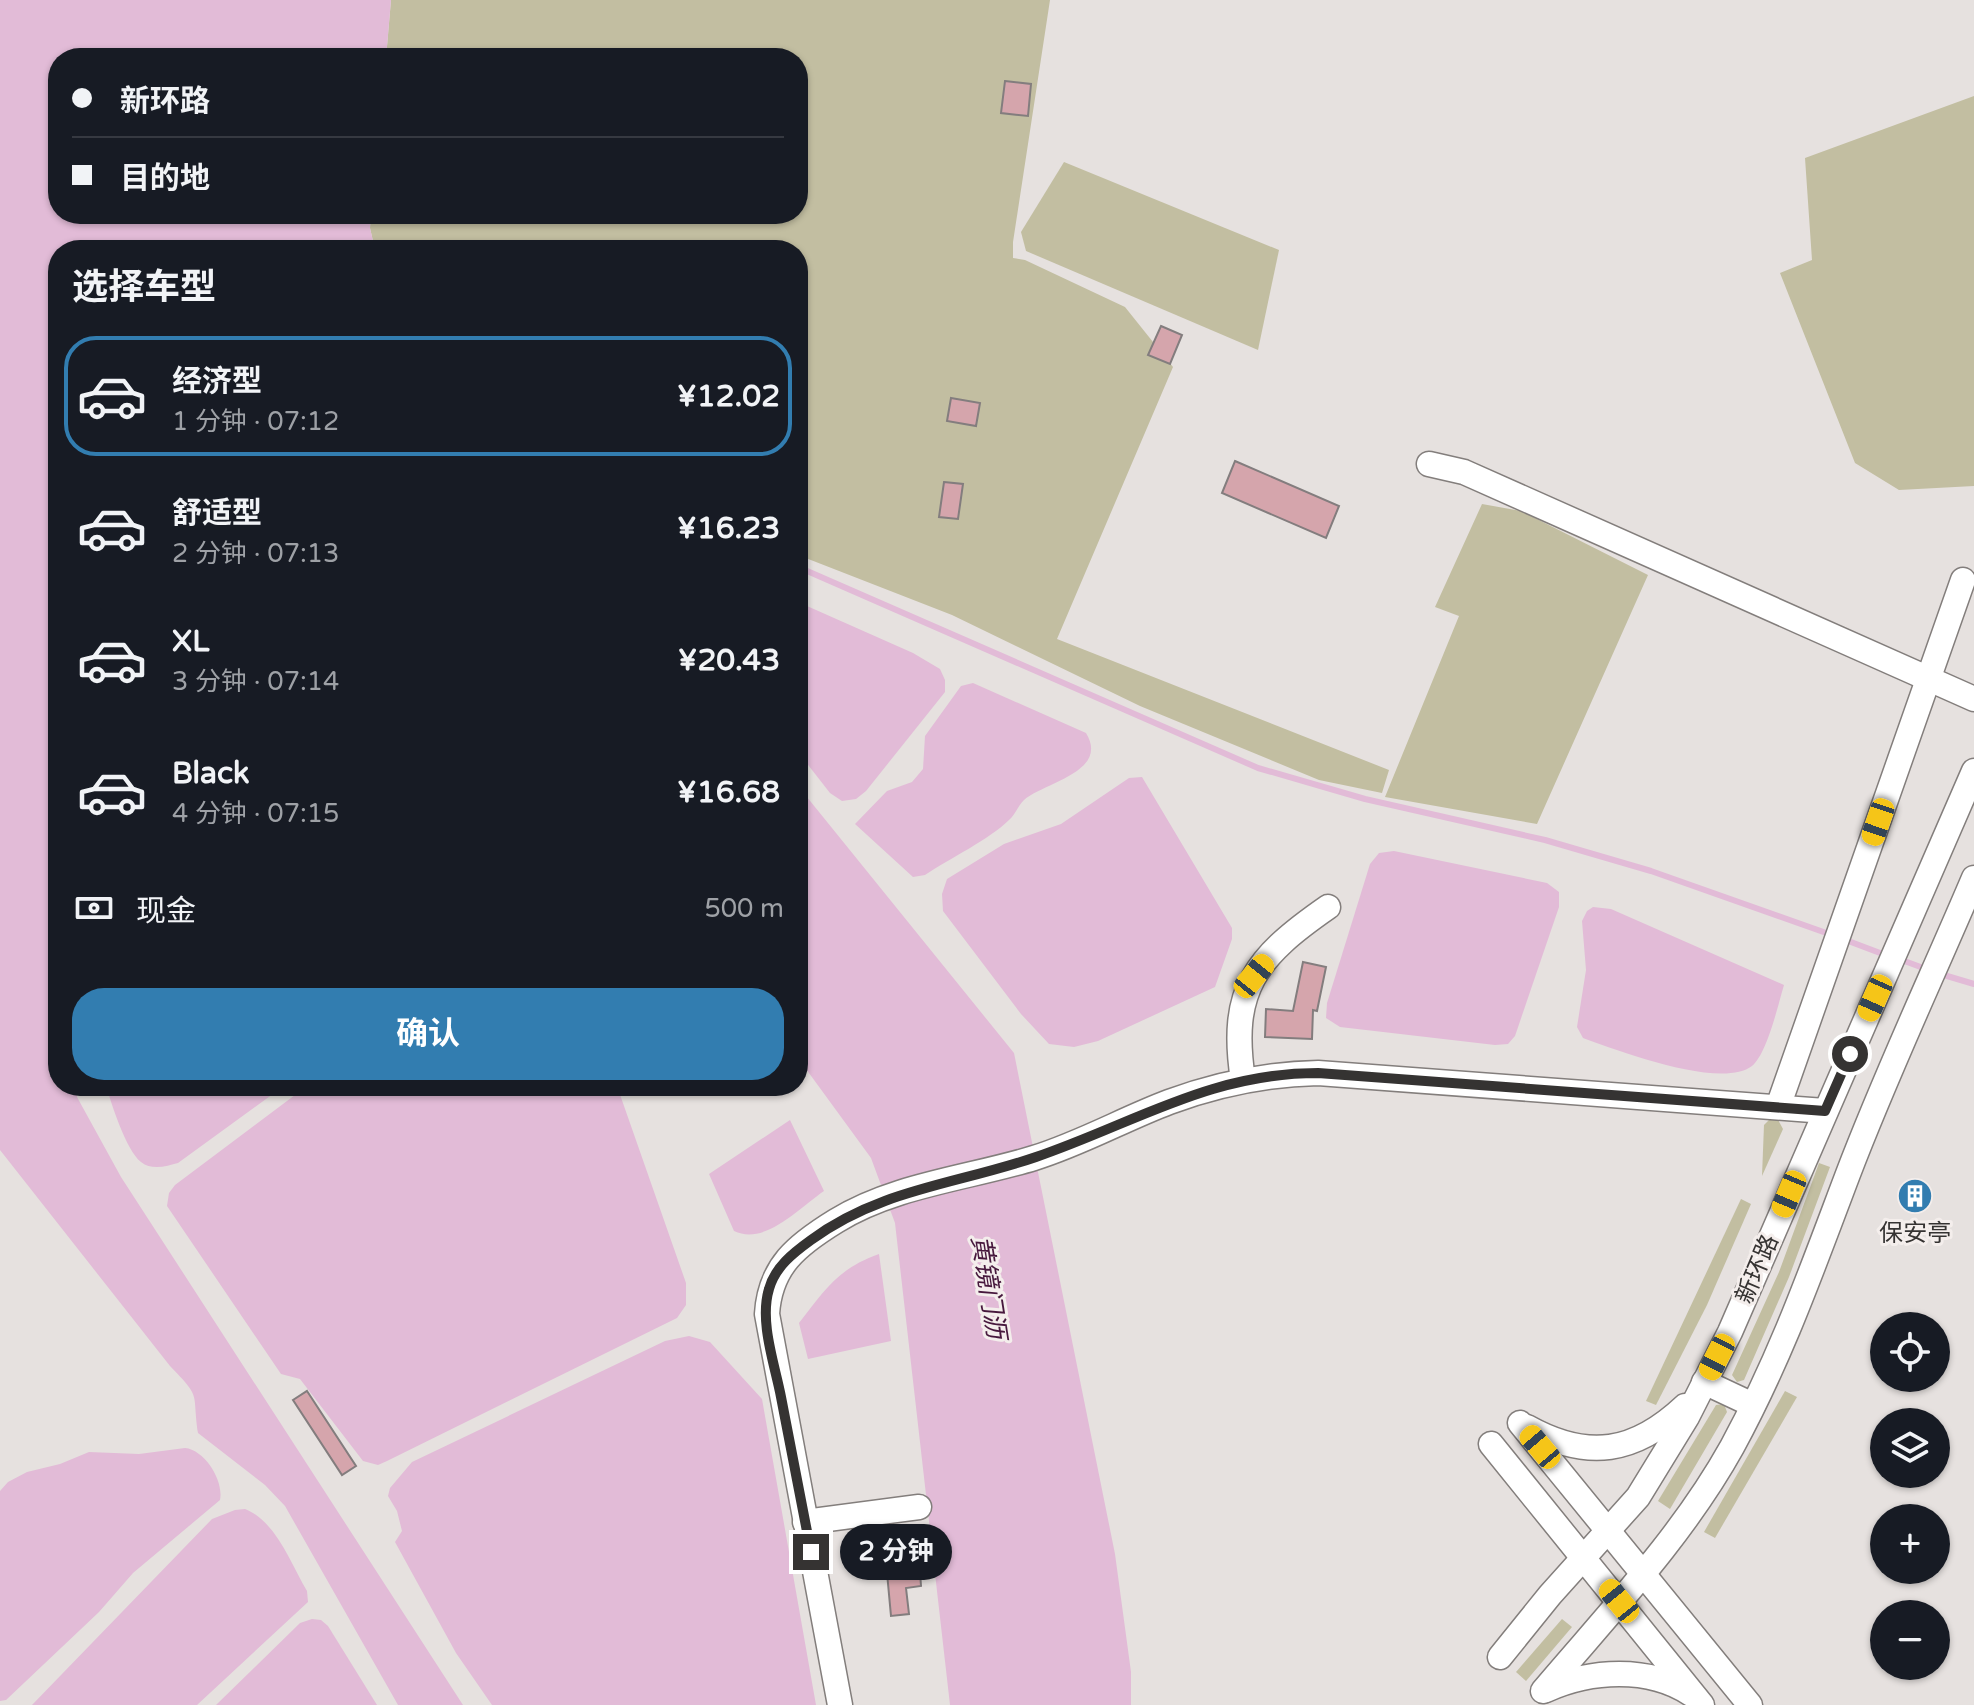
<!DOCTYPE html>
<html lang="zh">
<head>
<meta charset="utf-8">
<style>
	:root { --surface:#171b24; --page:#20242c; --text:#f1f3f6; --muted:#9ea1a6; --line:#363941; --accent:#327db0 }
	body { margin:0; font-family:"Varela Round","Noto Sans SC",sans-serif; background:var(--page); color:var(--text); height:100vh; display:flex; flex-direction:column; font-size:30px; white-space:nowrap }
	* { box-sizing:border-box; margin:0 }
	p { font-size:26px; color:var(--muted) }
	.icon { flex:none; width:44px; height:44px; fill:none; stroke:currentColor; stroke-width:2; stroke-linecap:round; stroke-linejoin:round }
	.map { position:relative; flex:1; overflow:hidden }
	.drawer { position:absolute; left:48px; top:240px; width:760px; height:856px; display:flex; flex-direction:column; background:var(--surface); border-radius:32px; box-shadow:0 2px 6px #0004 }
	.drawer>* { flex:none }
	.top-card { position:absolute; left:48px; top:48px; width:760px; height:176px; border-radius:32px; box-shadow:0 2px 6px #0004; display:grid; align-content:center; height:176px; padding:0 24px; background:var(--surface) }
	.fabs { position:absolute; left:1870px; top:1312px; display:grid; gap:16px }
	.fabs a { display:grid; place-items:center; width:80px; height:80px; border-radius:50%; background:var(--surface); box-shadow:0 2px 6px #0004; font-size:40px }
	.end { position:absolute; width:36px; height:36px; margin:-18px; border:10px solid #353332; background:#fff; box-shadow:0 0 0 4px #fff }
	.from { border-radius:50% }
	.bubble { position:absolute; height:56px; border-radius:28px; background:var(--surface); box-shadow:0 2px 6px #0004; font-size:26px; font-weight:700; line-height:56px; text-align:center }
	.car { position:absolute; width:24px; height:48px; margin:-24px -12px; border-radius:10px; box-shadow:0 0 6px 2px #0007; background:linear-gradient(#f5c518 24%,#345 0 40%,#f5c518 0 76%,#345 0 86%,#f5c518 0) }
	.top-card b { display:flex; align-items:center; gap:28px; height:76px; font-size:30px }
	.top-card b+b { border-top:2px solid var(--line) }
	.top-card i { width:20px; height:20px; background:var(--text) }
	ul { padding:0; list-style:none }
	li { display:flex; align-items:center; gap:24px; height:120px; margin:0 16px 12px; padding:0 8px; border:4px solid transparent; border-radius:32px }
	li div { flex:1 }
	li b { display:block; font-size:30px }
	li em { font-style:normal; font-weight:700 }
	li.current { border-color:var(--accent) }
	li>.icon { width:72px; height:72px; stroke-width:1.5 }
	h2 { padding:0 24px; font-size:36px; line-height:96px }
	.pay { display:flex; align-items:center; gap:20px; height:88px; padding:0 24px; font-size:30px }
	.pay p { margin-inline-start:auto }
	.cta { display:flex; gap:16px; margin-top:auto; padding:16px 24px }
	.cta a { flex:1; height:92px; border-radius:32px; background:var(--accent); color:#fff; font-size:32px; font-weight:700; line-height:92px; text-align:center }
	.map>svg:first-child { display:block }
	.green { fill:#c2bea1 }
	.water { fill:#e2bbd7 }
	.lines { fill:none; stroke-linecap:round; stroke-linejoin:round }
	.stream { stroke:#e2bbd7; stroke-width:6 }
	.building { fill:#d5a5ac; stroke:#837d7e; stroke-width:2 }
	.minor-casing { stroke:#837e7c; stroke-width:27 }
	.minor { stroke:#fff; stroke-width:24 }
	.route { stroke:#353332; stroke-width:10 }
	.labels { text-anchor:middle; stroke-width:6; stroke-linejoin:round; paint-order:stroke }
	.poi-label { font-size:24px; fill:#353332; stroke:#f4eeec }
	.street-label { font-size:24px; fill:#353332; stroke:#f4eeec }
	.water-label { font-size:26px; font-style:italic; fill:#47183d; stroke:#f4eeec }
</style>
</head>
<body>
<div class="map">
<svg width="1974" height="1705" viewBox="0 0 1974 1705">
	<rect width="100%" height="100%" fill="#e6e1df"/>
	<g class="green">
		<polygon points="391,0 1050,0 1013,242 1013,258 1025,260 1125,307 1173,367 1057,639 1389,770 1382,793 1319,780 1140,706 952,615 798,555 798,250 375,250 370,228 371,214 798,214 798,58 386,58"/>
		<polygon points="1974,96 1974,486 1899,490 1855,463 1780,273 1812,260 1805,158"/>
		<polygon points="1064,162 1279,250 1258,350 1026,251 1021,232"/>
		<polygon points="1482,504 1521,511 1648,575 1537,824 1385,797 1459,616 1435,607"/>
		<polygon points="1775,1114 1783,1129 1762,1176 1764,1125"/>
		<polygon points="1819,1163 1830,1167 1789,1277 1744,1380 1737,1382 1732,1375 1779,1272"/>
		<polygon points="1741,1199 1751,1204 1707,1305 1656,1405 1646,1401"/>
		<polygon points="1785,1391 1797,1397 1715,1538 1704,1532"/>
		<polygon points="1724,1404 1727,1412 1670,1509 1658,1501 1716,1405"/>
		<polygon points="1562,1619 1572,1627 1526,1681 1516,1672"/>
	</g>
	<g class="water">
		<path d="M 0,0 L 391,0 L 386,58 L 58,58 L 58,214 L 371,214 L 370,228 L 375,250 L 58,250 L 58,1086 L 76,1086 L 77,1097 L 121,1177 L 463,1705 L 398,1705 L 285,1506 L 265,1485 L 198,1433 C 192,1391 202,1399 170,1366 L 0,1150 Z"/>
		<polygon points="798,602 913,653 940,669 945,680 945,692 866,791 856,799 842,801 830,793 798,752"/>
		<path d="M 973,683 L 1086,733 C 1110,772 1043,783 1024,800 C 1018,806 1015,815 1009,820 C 990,839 949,859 925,875 L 913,877 L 855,824 L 887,791 L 912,782 L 923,769 L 925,736 L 961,686 Z"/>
		<polygon points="1142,777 1232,928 1232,939 1215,987 1098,1041 1074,1047 1049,1044 1021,1014 943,911 942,894 947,879 1004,844 1061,824 1129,778"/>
		<polygon points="798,786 1014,1053 1115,1554 1131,1672 1131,1705 950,1705 895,1223 871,1158 798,1058"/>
		<polygon points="1394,851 1547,883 1559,892 1559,907 1515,1036 1508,1044 1495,1045 1340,1027 1326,1018 1327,1003 1370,864 1379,853"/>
		<path d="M 1593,907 L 1611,909 L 1784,985 C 1778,1005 1767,1054 1752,1066 C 1721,1090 1616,1050 1583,1038 L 1577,1027 L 1586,970 L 1582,921 L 1587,911 Z"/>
		<path d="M 106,1086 L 284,1086 L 178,1163 C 167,1166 152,1171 141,1162 C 126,1150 112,1105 106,1086 Z"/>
		<polygon points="307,1086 617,1086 686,1283 686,1305 677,1318 387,1461 378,1465 363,1461 300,1379 281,1374 167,1206 169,1193 175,1185"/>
		<path d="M 790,1120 L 824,1191 C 799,1208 765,1246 734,1231 L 709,1174 Z"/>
		<path d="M 879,1254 L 891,1341 L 808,1359 L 799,1323 C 825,1290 837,1269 879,1254 Z"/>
		<polygon points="689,1336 710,1342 762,1399 816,1705 492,1705 456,1653 395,1542 402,1531 397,1511 388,1496 390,1488 412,1462 665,1341"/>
		<path d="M 185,1448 C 205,1450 224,1481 220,1500 L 133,1573 L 99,1612 L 6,1700 L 0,1701 L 0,1491 L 8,1482 L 27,1472 L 60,1464 L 89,1452 L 139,1454 Z"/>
		<path d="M 245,1509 C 276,1521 291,1564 307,1591 L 308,1602 L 197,1705 L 32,1705 L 212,1519 L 235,1510 Z"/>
		<polygon points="312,1619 321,1620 328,1626 377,1705 216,1705 300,1623"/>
	</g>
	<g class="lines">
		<g class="stream">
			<polyline points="798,567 1258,768 1365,799 1545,840 1651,871 1832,935"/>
			<polyline points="1843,939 1888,956"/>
			<polyline points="1899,959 1926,969"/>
			<polyline points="1937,973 1974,984"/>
		</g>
	</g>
	<g class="building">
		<polygon points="1005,81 1031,84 1028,116 1001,113"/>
		<polygon points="1161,326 1182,335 1170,364 1148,355"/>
		<polygon points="951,398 980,403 976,426 947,421"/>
		<polygon points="1235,461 1339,506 1326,538 1222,493"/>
		<polygon points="944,482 963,484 958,519 939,517"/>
		<polygon points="1303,962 1326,967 1317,1011 1313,1010 1312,1039 1265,1037 1266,1009 1293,1011"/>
		<polygon points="307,1391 356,1466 342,1475 293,1400"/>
		<polygon points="919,1558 921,1586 906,1588 909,1614 891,1616 886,1562"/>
	</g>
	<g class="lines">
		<g class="minor-casing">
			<g id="minor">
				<polyline points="1429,464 1464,472 1974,699"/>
				<path d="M 1243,1080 C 1229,989 1256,957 1328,907"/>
				<polyline points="1778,1107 1963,580"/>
				<polyline points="1704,1382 1753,1405"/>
				<polyline points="1520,1423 1750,1705"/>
				<path d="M 1527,1427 C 1588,1461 1635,1453 1685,1406"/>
				<polyline points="1491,1444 1702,1705"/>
				<polyline points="805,1522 919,1507"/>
				<polyline points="1500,1657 1550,1595 1638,1497 1687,1417 1730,1332 1974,771"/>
				<path d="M 1546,1690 C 1590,1670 1649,1666 1691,1694"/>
				<path d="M 1543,1691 C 1609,1613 1682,1537 1732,1447 C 1781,1357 1812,1269 1848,1174 C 1886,1074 1932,977 1974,878"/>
				<path d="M 840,1705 L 767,1314 C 770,1266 797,1245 836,1221 C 894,1185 969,1178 1034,1158 C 1080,1144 1124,1119 1169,1102 C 1218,1084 1267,1074 1318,1073 L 1825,1111"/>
			</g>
		</g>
		<use href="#minor" class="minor"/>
	</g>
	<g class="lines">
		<path class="route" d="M 811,1552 C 801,1500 791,1449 781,1397 C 775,1365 759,1322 769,1289 C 775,1267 793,1253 811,1240 C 880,1189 958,1184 1036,1157 C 1135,1123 1210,1073 1318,1073 L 1825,1111 L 1850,1054"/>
	</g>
	<defs>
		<g id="building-disc" transform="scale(1.8)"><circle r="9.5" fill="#327db0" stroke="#f4eeec"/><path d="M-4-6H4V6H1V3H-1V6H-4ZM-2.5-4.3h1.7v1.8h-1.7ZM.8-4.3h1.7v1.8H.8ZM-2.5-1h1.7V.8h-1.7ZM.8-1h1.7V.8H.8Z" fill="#fff"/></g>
	</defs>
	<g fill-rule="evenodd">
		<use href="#building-disc" x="1915" y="1196"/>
	</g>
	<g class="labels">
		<g class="poi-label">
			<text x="1915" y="1241">保安亭</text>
		</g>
		<g class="street-label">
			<text transform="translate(1757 1269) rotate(-67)" y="8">新环路</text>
		</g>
		<g class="water-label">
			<text transform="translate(989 1287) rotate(81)" y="9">黄镜门沥</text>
		</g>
	</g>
</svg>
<div class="fabs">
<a><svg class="icon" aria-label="locate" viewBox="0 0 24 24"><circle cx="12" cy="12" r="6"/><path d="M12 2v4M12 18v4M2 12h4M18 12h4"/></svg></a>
<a><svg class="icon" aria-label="layers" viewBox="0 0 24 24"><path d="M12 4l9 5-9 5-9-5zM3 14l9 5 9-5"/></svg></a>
<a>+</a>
<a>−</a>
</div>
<i class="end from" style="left:1850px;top:1054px"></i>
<i class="end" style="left:811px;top:1552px"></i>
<div class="bubble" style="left:840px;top:1524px;width:112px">2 分钟</div>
<i class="car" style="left:1878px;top:822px;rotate:199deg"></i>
<i class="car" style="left:1254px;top:976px;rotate:39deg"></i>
<i class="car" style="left:1875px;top:998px;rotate:204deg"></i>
<i class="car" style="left:1789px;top:1194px;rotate:203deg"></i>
<i class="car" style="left:1717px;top:1357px;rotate:207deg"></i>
<i class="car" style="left:1540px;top:1447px;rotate:320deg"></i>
<i class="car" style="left:1619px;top:1601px;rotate:321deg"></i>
<div class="top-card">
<b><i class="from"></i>新环路</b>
<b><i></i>目的地</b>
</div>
<section class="drawer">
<h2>选择车型</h2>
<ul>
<li class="current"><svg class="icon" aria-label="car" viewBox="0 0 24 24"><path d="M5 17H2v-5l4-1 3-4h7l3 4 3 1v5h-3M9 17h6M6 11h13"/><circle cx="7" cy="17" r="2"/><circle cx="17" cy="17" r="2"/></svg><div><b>经济型</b><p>1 分钟 · 07:12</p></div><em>¥12.02</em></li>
<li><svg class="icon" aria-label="car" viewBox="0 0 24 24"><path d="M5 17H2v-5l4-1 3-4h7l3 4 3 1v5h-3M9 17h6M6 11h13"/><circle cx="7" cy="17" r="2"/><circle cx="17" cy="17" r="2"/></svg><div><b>舒适型</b><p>2 分钟 · 07:13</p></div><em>¥16.23</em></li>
<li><svg class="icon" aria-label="car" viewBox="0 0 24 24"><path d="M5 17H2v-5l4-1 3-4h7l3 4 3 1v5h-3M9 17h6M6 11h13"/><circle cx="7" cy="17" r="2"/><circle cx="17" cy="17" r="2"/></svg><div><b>XL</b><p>3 分钟 · 07:14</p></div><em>¥20.43</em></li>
<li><svg class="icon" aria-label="car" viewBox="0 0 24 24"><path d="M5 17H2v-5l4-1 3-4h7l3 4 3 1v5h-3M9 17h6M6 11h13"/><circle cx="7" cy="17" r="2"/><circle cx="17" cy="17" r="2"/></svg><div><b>Black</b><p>4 分钟 · 07:15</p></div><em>¥16.68</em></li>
</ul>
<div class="pay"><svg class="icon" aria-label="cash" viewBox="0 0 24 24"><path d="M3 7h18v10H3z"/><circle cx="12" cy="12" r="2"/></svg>现金<p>500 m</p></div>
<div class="cta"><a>确认</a></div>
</section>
</div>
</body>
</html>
